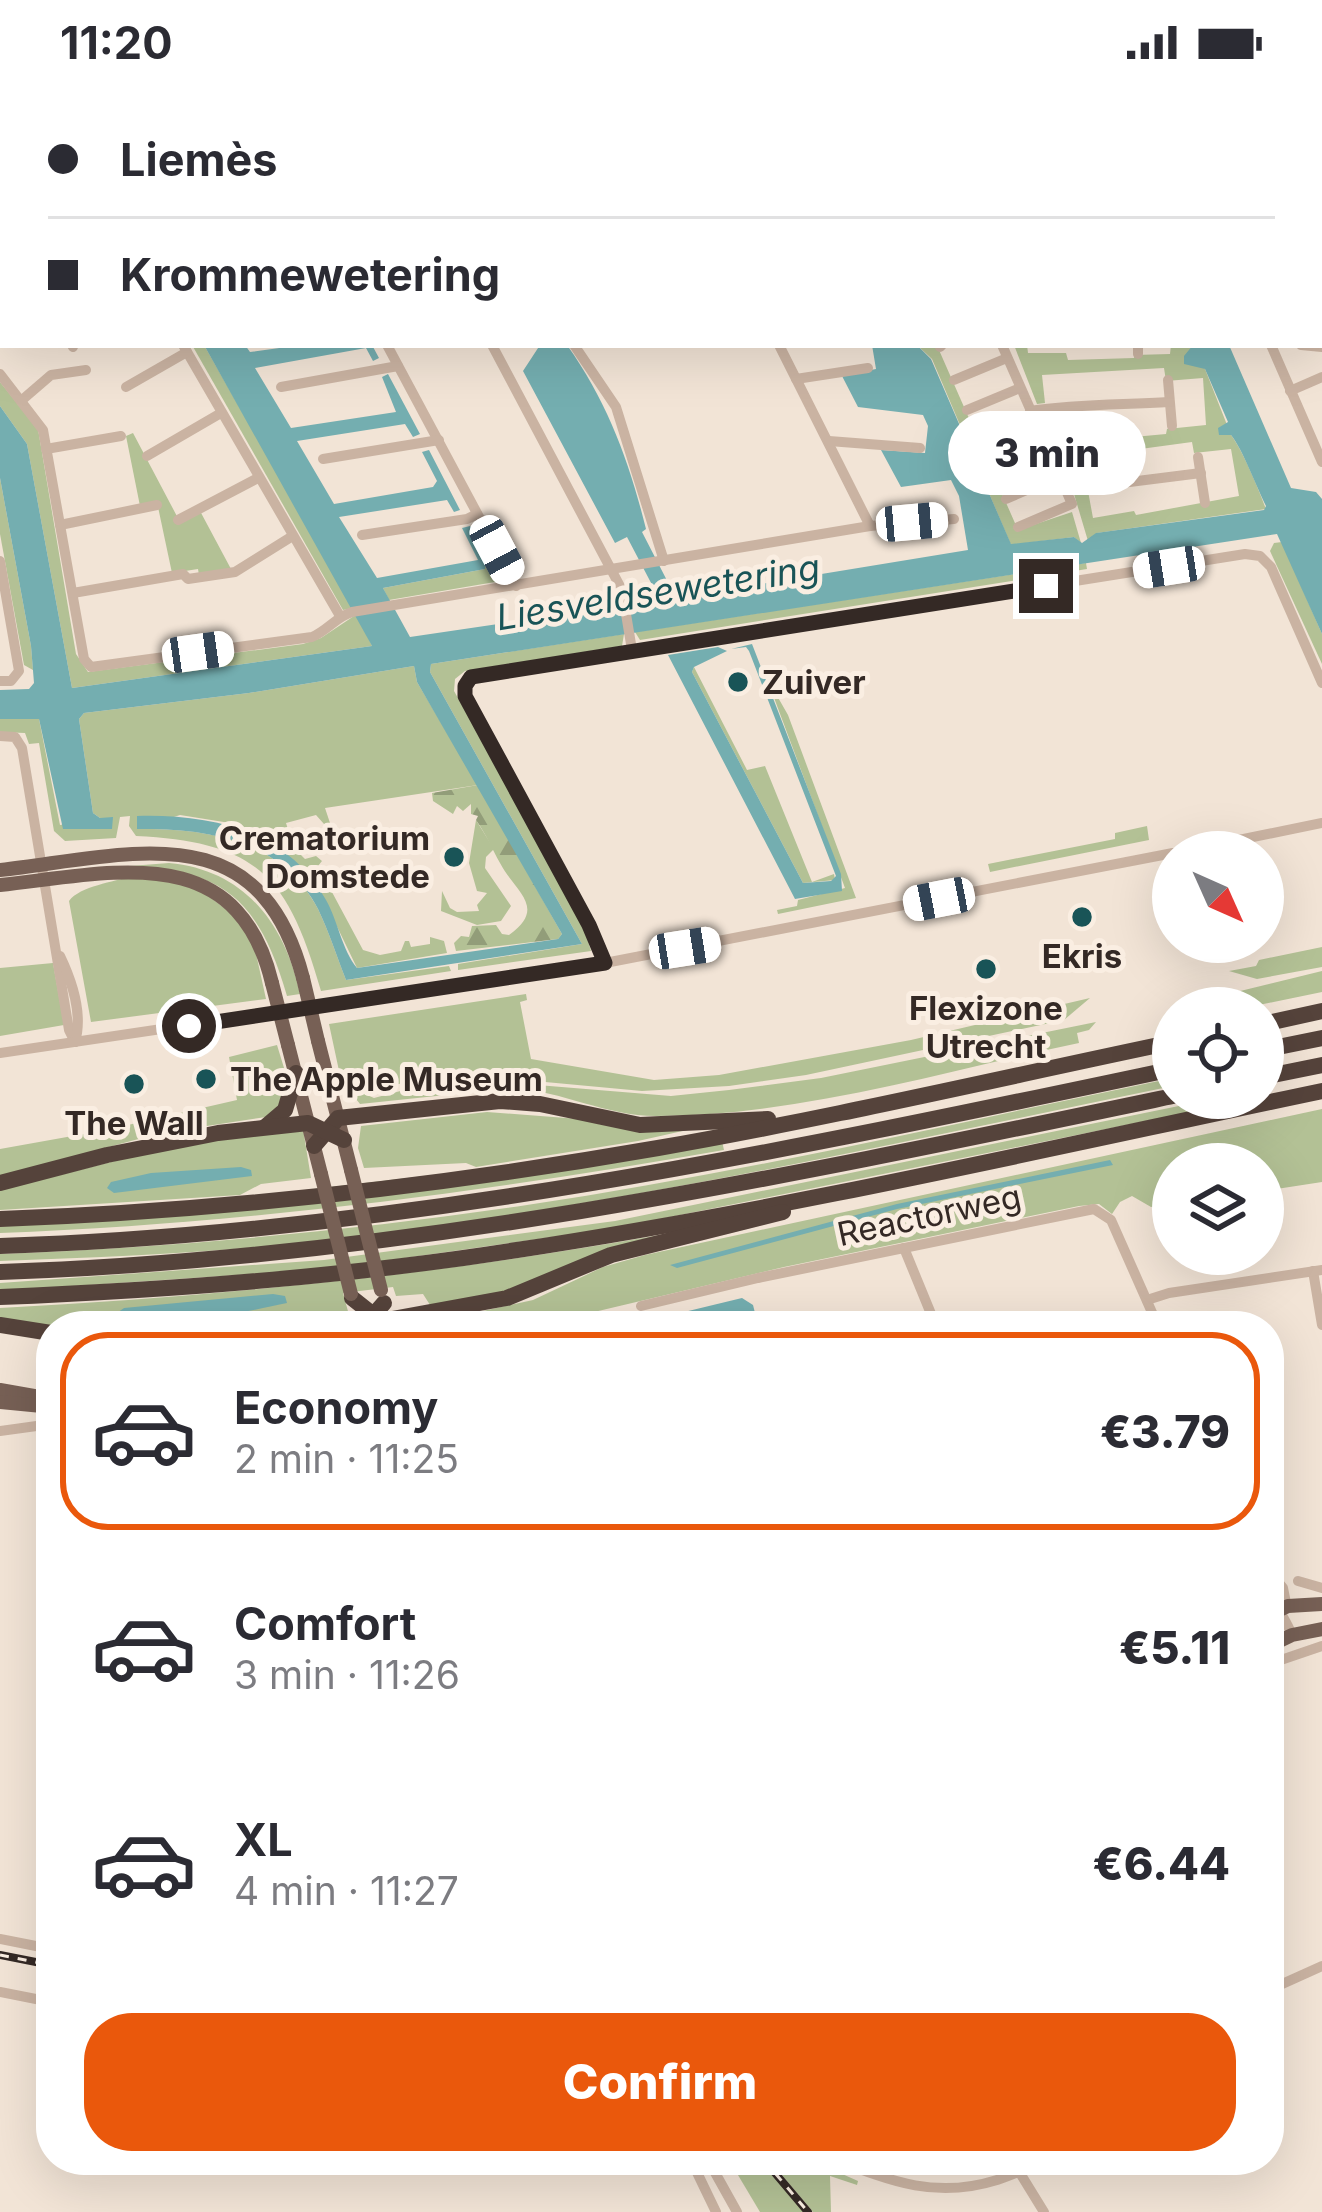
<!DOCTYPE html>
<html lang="en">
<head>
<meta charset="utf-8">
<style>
	:root { --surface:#fff; --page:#f2f2f3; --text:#2b2b33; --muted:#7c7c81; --line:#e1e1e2; --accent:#ea580c }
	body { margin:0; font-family:Inter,sans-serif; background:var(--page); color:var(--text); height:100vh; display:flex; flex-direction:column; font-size:45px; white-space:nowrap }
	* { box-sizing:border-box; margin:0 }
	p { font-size:39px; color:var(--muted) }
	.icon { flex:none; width:66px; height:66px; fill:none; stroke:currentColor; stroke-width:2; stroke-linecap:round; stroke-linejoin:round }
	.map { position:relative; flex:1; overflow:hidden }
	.details { position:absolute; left:36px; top:1227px; width:1248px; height:864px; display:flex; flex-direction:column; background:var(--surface); border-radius:48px; box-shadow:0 12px 48px #0002 }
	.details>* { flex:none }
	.guide { position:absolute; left:0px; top:0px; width:1323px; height:264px; box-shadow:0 12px 48px #0002; display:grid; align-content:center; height:264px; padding:0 48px; background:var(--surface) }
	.needle { width:78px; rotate:135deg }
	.tools { position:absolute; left:1152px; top:747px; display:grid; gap:24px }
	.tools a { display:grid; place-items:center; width:132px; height:132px; border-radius:50%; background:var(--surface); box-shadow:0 12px 48px #0002; font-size:60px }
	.end { position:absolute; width:54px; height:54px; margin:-27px; border:15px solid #342925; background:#fff; box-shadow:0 0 0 6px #fff }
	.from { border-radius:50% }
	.bubble { position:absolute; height:84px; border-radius:42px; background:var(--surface); box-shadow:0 12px 48px #0002; font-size:39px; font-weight:800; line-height:84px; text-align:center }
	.car { position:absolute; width:36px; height:72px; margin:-36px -18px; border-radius:15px; box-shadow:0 0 9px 3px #0007; background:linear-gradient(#fff 24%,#345 0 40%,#fff 0 76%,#345 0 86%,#fff 0) }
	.guide b { display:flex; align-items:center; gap:42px; height:114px; font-size:45px }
	.guide b+b { border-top:3px solid var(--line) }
	.guide i { width:30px; height:30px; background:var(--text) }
	ul { padding:21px 0 0; list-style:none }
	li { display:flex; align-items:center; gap:36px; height:198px; margin:0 24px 18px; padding:0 24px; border:6px solid transparent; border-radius:48px }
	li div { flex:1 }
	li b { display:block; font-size:45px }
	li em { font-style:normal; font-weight:800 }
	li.on { border-color:var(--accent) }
	li>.icon { width:108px; height:108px; stroke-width:1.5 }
	.button { display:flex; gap:24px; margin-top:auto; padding:24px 48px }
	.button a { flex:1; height:138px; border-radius:48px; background:var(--accent); color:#fff; font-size:48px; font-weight:800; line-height:138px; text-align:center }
	.status { display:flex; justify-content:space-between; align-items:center; height:84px; padding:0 60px; background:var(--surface); direction:ltr }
	.status svg { height:33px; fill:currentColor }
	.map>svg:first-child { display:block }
	.grass { fill:#b3c195 }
	.forest { fill:url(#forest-firs) }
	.water { fill:#74aeb0 }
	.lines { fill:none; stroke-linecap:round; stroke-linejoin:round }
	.minor { stroke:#cab3a2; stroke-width:10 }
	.major { stroke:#776055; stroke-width:14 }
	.highway { stroke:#55433b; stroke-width:16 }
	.rail-casing { stroke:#342925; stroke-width:8 }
	.rail { stroke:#faeee2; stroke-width:3; stroke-dasharray:9; stroke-linecap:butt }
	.major-bridge { stroke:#776055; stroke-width:14 }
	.route { stroke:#342925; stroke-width:15 }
	.poi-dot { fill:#195457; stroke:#faeee2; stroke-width:4.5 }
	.labels { text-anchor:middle; stroke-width:10; stroke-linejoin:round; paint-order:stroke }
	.poi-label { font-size:33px; font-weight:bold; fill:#342925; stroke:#faeee2 }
	.street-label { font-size:33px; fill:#342925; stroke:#faeee2 }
	.water-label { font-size:36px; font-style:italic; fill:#195457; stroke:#faeee2 }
</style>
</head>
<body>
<div class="status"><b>11:20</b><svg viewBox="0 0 49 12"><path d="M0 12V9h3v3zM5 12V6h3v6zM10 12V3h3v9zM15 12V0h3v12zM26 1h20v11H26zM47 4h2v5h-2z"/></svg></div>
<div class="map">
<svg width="1322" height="2128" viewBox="0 0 1322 2128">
	<defs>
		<pattern id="forest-firs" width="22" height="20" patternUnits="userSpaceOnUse" patternTransform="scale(3)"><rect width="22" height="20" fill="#b3c195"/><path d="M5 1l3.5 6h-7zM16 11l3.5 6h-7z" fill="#929d79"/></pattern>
	</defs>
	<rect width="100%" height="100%" fill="#f2e4d6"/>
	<g class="grass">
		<polygon points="192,261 204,261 354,524 343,526"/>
		<polygon points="917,261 934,261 939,266 1018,446 1072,428 1081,459 1074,453 1011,461 932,275"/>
		<path d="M 1014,261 L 1027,261 L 1028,269 L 1066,269 L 1068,276 L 1134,274 L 1135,271 L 1170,270 L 1171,261 L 1193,261 L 1189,268 L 1205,285 L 1231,351 C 1242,365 1259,406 1266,425 L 1097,449 L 1088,457 L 1074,410 L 1088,407 L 1093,434 L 1134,427 L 1136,431 L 1239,412 L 1231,365 L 1194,369 L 1192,358 L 1074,374 L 1078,400 L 1073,401 L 1040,328 L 1055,326 L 1060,354 L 1100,349 L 1101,356 L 1166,350 L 1167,345 L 1206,341 L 1203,294 L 1166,297 L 1164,284 L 1042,291 L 1045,319 L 1037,320 Z"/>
		<polygon points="0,298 38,345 76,570 88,588 303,560 321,554 357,530 372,562 72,604 27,360 0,322"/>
		<polygon points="133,349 180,438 200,427 231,485 199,491 198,485 172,489 158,423 140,422 126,352"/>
		<polygon points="0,394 31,562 33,586 24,581 0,450"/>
		<polygon points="1282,458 1322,550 1322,580 1270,467 1274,459"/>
		<polygon points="486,472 497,494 495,498 389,516 383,504 485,485"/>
		<polygon points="1086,479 1087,485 640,556 635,548"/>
		<polygon points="624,550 622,562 465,587 455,595 454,607 579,826 591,867 458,886 458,880 582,860 430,588 431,580"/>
		<path d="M 414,582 L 417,598 L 478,701 L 325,724 L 330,739 L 324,740 L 316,731 L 286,739 L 294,764 L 305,775 L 316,772 L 322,777 L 318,782 L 363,866 L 380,871 L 401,867 L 405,857 L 409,857 L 411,863 L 430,860 L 430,853 L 444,857 L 447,869 L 357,884 L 316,799 L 230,739 L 180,731 L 137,745 C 208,744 282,756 318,825 C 329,848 337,873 346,896 L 449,882 L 451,887 L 321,907 C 288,792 258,758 136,752 L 129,742 L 130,732 L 120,733 L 116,754 L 65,757 L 54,747 L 39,659 L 29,660 L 25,649 L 0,648 L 0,635 L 39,635 L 60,741 L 100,734 L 93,729 L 79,635 L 84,629 L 249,609 Z"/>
		<polygon points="694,583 747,686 765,682 812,798 834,790 835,796 803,799 692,588"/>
		<polygon points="776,610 788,631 856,814 778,830 777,826 797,822 798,816 845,804 773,611"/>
		<polygon points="476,736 494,765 486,773 485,784 511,822 501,837 477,841 441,827 442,807 450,824 457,828 479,827 477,821 487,809 477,807 469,779"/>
		<polygon points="1147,742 1149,756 990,788 988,780 1115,755 1115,749"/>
		<path d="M 169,779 C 245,786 285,840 300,910 L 287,912 C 251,786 198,781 78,786 Z"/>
		<path d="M 132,792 L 195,802 L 239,835 L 255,865 L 266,915 L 91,938 L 69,817 C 80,802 114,798 132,792 Z"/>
		<polygon points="1322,863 1322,883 1257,895 1229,887 1256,882 1259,876"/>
		<polygon points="53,879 64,941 0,952 0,884"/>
		<polygon points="1322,887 1322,908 1249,923 1246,914 1230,918 1228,910"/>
		<path d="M 526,910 L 527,916 L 520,918 L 531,975 L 654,996 L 719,991 L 911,956 L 1090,914 L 1064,936 L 806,991 L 729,1002 L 642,1007 L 513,995 L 372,1001 L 367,1004 L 367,1011 L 374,1014 L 408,1005 L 513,999 L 671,1012 L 729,1006 L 821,994 L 1096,938 L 1089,946 L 1077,949 L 1079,959 C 942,988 798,1032 656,1032 C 606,1032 562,1007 513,1004 L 360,1020 L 341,996 L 329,940 Z"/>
		<polygon points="277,961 288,997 287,1014 266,1033 161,1049 0,1092 0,1065 106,1046 237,1016 229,973"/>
		<path d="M 1173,994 L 1173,1002 C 890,1060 607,1125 319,1157 C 214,1169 106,1173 0,1177 L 0,1170 C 176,1163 353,1147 527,1121 C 744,1089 959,1038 1173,994 Z"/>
		<polygon points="1218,1014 1260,1014 616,1144 327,1185 0,1207 0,1199 324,1176 615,1137"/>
		<polygon points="1322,1025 1322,1098 1263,1107 1263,1080 1173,1080 1173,1120 1151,1123 1132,1112 1120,1118 1112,1130 1099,1120 1079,1122 784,1183 535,1242 433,1242 433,1238 533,1216 603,1183 645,1171"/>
		<polygon points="487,1028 696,1044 638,1057 476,1083 466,1079 364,1084 358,1064 361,1042"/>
		<polygon points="303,1045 311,1094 261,1100 240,1111 0,1126 0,1106 198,1056"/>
		<path d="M 722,1057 L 724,1066 C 485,1108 243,1140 0,1149 L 0,1142 Z"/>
		<path d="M 660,1151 L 528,1203 L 432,1224 L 423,1210 L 396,1212 L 393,1203 L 343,1209 L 352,1242 L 54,1242 L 0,1235 L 0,1224 C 222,1212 441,1190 660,1151 Z"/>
		<polygon points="729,2076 761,2076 806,2128 760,2128"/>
		<polygon points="769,2076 802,2076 804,2080 815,2076 833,2080 831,2085 858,2097 857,2101 830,2092 831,2128 813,2128"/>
	</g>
	<path class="forest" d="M 478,701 L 562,850 L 558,855 L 456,867 L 454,859 L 461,852 L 469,853 L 472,842 L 496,841 L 502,850 L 509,851 C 548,823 515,808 500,779 C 492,765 486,750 476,736 L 478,732 L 471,730 L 471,720 L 463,727 L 457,722 L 453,730 L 433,717 L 432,709 Z"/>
	<g class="water">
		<path d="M 204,261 L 245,261 L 250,268 L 301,261 L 372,261 L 379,274 L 373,277 L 366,264 L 255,284 L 291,344 L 396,328 L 382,293 L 388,290 L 420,350 L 413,353 L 405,340 L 297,357 L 334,420 L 433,403 L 437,397 L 422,368 L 429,366 L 460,426 L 454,428 L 447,416 L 339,433 L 377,494 L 478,476 L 462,444 L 470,442 L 486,472 L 485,485 L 383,504 L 410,553 L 660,516 L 627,453 L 615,459 L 523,287 L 540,261 L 567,261 C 608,319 629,377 646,445 L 642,448 L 676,514 L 968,466 L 959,412 L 951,396 L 901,403 L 881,366 L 925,369 L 928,342 L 923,331 L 858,323 L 842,292 L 876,285 L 872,261 L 917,261 L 931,275 L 1011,460 L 1074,453 L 1082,459 L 1096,449 L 1264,426 L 1266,422 C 1256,402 1243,366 1231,351 L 1219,351 L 1218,344 L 1228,338 L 1205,285 L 1184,280 L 1184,272 L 1193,261 L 1229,261 L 1291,404 L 1316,408 L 1322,415 L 1322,550 L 1277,450 L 431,580 L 430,588 L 582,860 L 346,896 C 337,873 329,848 318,825 C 282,756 207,744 137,745 L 137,732 C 210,730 288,746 326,816 C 338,837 342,866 357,884 L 558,855 L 562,850 L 417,598 L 414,582 L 249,609 L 84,629 L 79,635 L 93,729 L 100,734 L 113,733 L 112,745 L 63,745 L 39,635 L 0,635 L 0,606 L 29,605 L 34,599 L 31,562 L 0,394 L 0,322 L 27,360 L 72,604 L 372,562 Z"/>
		<polygon points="752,560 841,790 842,807 795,815 668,571 718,563 727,567 694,583 692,588 803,799 831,797 836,792 749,567 746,563 731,565"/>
		<polygon points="1110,1076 1113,1081 897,1125 677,1184 670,1181 897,1120"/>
		<polygon points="241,1083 251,1086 252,1092 114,1109 107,1104 111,1098 151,1089"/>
		<path d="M 273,1210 L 285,1212 L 287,1219 C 242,1228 156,1250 114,1231 L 124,1224 Z"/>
		<polygon points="742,1214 753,1221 756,1233 752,1242 648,1242 647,1237"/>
	</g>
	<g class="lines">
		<g class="minor">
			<polyline points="267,0 268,3"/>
			<polyline points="354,0 355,3"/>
			<polyline points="736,0 739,3"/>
			<polyline points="946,0 948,3"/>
			<polyline points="1080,0 1083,3"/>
			<polyline points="1269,0 1271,3"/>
			<polyline points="108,3 113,0"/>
			<polyline points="782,3 786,0"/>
			<polyline points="1192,3 1195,0"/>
			<polyline points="1320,78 1322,80"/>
			<polyline points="1320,102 1322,100"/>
			<polyline points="1,163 3,177"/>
			<polyline points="1320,170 1322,167"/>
			<polyline points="1320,188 1322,188"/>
			<polyline points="72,261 73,263"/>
			<polyline points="183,261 340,532"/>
			<polyline points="387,261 516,502"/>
			<polyline points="492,261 622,506 632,566"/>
			<polyline points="574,261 616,323 664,477"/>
			<polyline points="779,261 870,442"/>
			<polyline points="1002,261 1072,420 1018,443"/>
			<polyline points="1271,261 1322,378"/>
			<polyline points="1301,261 1322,263"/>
			<polyline points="940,263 942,261"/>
			<polyline points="1138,270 1138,261"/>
			<path d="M 0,290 L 43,346 L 84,575 L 91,583 L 312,553 C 328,546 336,533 352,528 L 870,442 L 954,435"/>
			<polyline points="796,295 868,284"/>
			<polyline points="954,296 1007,274"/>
			<polyline points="1168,296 1172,342"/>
			<polyline points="126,303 187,268"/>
			<polyline points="281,303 398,282"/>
			<polyline points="1290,307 1322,293"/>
			<polyline points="22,316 51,291 86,286"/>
			<polyline points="967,326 1020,304"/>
			<path d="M 1030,327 C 1079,320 1121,321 1169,318"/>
			<polyline points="980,355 1033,333"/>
			<polyline points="829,357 920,364"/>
			<polyline points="46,365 121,352"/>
			<polyline points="147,372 221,329"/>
			<polyline points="1198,373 1205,419"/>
			<polyline points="323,375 439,356"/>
			<polyline points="993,385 1046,363"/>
			<polyline points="1066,406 1201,389"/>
			<polyline points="1006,415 1059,392"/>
			<polyline points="178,436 258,394"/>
			<polyline points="60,441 157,421"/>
			<polyline points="362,451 467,435 477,430"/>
			<polyline points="0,477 19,587 11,597 0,597"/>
			<polyline points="73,509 183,490 188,495 235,488 291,453"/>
			<polyline points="0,652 15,653 22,664 69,946 75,958"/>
			<polyline points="1180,768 1322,739"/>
			<path d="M 60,872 C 72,897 83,931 75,958"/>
			<polyline points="605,879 589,841 465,612 465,602 471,593 1245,470 1260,472 1271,483 1322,599"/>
			<polyline points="0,969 605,879 1173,769"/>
			<polyline points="904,1164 936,1242"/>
			<polyline points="1313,1187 1322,1241"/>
			<polyline points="1147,1216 1169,1209 1322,1186"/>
			<polyline points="641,1222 758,1194 1094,1125 1111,1136 1158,1242"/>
			<polyline points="0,1347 51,1340"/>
			<polyline points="1269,1487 1283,1504 1287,1524"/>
			<polyline points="1298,1497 1322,1504"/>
			<path d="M 1269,1501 C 1273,1521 1285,1533 1292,1551"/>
			<polyline points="1269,1580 1322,1562"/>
			<polyline points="0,1855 51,1865"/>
			<polyline points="1269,1906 1322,1882"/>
			<polyline points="0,1908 51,1918"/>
			<polyline points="691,2076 716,2128"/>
			<polyline points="708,2076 737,2128"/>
			<path d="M 837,2076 C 892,2098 937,2115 997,2096 C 1013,2090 1027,2086 1041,2076"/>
			<polyline points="1012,2076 1044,2128"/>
		</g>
		<g class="major">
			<path d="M 0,786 C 132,771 259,727 303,894"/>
			<path d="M 0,801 C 113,789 237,754 272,899"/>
			<polyline points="318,957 351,1086"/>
			<polyline points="288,961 321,1090"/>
			<polyline points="0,1306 51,1315"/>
			<polyline points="0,1318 42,1322"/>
			<polyline points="1269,1531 1288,1522 1322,1520"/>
			<polyline points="1269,1562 1292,1551 1322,1545"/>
		</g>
		<g class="highway">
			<polyline points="1263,940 1322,927"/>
			<polyline points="1263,966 1322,954"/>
			<polyline points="1263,993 1322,981"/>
			<polyline points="265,1043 285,1026 296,989"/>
			<polyline points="314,1062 338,1034 500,1017 540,1020 640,1041 768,1035"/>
			<polyline points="0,1099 107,1071 218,1049 308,1039 344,1056"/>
			<path d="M 0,1135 C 221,1127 440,1102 658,1064 C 830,1034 1001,994 1173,958"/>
			<path d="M 0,1162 C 398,1149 785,1067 1173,985"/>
			<path d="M 0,1188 C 398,1175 785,1093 1173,1012"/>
			<path d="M 0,1213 C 173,1206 346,1193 517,1166 C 787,1125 1055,1063 1322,1007"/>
			<polyline points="352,1214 381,1237 507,1214 611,1171 783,1128"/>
			<polyline points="0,1241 51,1249"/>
			<polyline points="364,1242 384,1219"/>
		</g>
		<g class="rail-casing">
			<g id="rail">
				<polyline points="0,1871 51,1881"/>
				<polyline points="764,2076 808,2128"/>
			</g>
		</g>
		<use href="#rail" class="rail"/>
		<g class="major-bridge">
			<polyline points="303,894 318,957"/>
			<polyline points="272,899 288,961"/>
			<polyline points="351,1086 381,1206"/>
			<polyline points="321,1090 351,1210"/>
		</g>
	</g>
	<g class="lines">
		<polyline class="route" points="189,942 605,879 589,841 465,612 465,602 471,593 1046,502"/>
	</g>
	<g class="poi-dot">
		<circle cx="738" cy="598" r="12"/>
		<circle cx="454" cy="773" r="12"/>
		<circle cx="1082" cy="833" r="12"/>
		<circle cx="986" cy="885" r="12"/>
		<circle cx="206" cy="995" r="12"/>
		<circle cx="134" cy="1000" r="12"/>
	</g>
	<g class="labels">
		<g class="poi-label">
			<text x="762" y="610" text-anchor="start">Zuiver</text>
			<text x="430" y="766" text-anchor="end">Crematorium<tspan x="430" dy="38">Domstede</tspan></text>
			<text x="1082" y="884">Ekris</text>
			<text x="986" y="936">Flexizone<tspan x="986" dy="38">Utrecht</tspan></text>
			<text x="230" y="1007" text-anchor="start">The Apple Museum</text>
			<text x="134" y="1051">The Wall</text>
		</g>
		<g class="street-label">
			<text transform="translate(929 1131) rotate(-12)" y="12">Reactorweg</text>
		</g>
		<g class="water-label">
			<text transform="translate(658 508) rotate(-9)" y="13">Liesveldsewetering</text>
		</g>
	</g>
</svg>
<div class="tools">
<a><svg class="needle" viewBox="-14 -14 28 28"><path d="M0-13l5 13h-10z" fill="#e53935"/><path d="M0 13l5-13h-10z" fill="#7c7c81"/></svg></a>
<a><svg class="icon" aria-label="locate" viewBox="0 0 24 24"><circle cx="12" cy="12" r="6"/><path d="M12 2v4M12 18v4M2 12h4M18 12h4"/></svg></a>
<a><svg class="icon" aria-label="layers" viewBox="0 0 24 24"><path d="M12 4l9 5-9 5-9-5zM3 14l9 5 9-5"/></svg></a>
</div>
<i class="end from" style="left:189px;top:942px"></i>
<i class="end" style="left:1046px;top:502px"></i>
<div class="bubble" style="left:948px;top:327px;width:198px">3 min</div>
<i class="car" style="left:912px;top:438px;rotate:85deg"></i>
<i class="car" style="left:497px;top:466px;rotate:152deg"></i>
<i class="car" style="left:1169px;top:483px;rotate:261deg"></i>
<i class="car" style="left:198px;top:568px;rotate:82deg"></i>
<i class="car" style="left:939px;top:815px;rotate:259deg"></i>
<i class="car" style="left:685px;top:864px;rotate:81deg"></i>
<div class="guide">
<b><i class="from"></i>Liemès</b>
<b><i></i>Krommewetering</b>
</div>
<section class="details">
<ul>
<li class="on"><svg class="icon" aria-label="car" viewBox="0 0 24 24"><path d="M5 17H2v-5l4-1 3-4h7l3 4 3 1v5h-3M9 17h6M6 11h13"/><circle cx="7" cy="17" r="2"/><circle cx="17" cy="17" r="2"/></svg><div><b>Economy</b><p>2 min · 11:25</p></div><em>€3.79</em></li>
<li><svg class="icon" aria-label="car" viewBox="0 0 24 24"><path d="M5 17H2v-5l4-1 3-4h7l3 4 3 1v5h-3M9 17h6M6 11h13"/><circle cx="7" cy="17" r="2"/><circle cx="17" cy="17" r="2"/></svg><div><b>Comfort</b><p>3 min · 11:26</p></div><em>€5.11</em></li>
<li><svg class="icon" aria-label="car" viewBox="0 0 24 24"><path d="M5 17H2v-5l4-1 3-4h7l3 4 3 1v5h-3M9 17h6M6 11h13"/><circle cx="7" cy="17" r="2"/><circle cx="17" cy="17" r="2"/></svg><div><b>XL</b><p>4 min · 11:27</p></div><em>€6.44</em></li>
</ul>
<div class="button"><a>Confirm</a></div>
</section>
</div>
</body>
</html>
